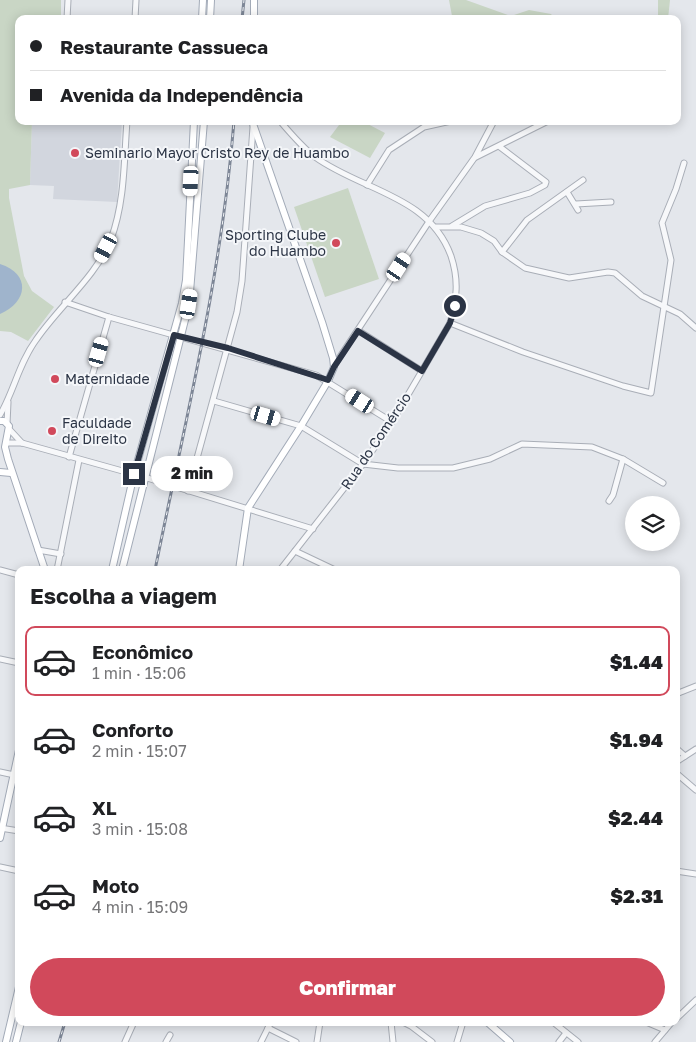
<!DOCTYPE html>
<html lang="pt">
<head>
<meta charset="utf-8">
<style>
	:root { --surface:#fff; --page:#f2f2f2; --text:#202124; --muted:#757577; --line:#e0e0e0; --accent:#d1495b }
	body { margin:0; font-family:"Golos Text",sans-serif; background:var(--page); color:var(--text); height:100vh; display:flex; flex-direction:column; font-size:19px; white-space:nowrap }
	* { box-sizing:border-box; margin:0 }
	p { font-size:16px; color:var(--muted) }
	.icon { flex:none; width:28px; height:28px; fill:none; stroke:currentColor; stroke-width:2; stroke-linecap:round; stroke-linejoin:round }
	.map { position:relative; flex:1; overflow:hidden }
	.drawer { position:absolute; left:15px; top:566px; width:665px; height:460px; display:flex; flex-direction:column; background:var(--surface); border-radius:10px; box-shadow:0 2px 12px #0003 }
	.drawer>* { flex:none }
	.guide { position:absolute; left:15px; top:15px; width:666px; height:110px; border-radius:10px; box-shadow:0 2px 12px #0003; display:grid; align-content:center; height:110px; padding:0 15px; background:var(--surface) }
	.fabs { position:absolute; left:625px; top:496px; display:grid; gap:10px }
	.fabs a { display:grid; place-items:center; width:55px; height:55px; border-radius:50%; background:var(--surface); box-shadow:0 2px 12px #0003; font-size:25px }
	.end { position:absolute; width:22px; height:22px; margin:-11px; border:6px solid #2b3445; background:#fff; box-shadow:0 0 0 2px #fff }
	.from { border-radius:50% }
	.bubble { position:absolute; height:35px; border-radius:18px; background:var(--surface); box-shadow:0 2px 12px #0003; font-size:16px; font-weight:800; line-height:35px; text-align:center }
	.car { position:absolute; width:15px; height:30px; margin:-15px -8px; border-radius:6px; box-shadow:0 0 4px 1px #0007; background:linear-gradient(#fff 24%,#345 0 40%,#fff 0 76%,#345 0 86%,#fff 0) }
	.guide b { display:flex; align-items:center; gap:18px; height:48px; font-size:19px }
	.guide b+b { border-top:1px solid var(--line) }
	.guide i { width:12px; height:12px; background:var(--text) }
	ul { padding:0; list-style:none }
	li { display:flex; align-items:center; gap:15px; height:70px; margin:0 10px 8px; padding:0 5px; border:2px solid transparent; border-radius:10px }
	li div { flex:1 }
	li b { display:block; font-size:19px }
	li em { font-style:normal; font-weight:800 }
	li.current { border-color:var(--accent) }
	li>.icon { width:45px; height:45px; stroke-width:1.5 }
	h2 { padding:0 15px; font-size:22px; line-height:60px }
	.button { display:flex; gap:10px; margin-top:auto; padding:10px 15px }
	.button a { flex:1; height:58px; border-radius:30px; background:var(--accent); color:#fff; font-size:20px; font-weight:800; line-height:58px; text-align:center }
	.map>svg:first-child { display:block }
	.built { fill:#d2d6de }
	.green { fill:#c9d6c5 }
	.water { fill:#9fb4cc }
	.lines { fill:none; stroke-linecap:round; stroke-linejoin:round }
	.minor-casing { stroke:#a9aeb7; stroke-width:7 }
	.major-casing { stroke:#a3abb8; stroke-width:8 }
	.minor { stroke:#f7f8fa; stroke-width:5 }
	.major { stroke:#fff; stroke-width:6 }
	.rail-casing { stroke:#7d8696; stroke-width:3 }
	.rail { stroke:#f4f6f9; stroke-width:1; stroke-dasharray:4; stroke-linecap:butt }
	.route { stroke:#2b3445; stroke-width:6 }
	.poi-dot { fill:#d1495b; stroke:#f4f6f9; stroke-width:2 }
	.labels { text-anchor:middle; stroke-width:4; stroke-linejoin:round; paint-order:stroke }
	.poi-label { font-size:14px; fill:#2b3445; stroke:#f4f6f9; text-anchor:start }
	.street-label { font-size:14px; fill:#2b3445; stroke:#f4f6f9 }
</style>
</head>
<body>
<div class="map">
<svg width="696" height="1042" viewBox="0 0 696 1042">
	<rect width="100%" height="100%" fill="#e4e7ec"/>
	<polygon class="built" points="32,121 122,121 117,202 53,199 54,186 30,185"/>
	<g class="green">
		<polygon points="0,0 61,0 61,19 19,19 19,121 32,121 30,185 9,189 9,198 24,276 32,291 54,307 28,341 11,332 0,331"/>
		<polygon points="449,0 466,0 511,16 529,10 551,14 555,19 462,19 452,16"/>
		<polygon points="658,0 670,0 668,19 658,19"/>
		<polygon points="342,121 362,121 385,133 370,158 330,137"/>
		<polygon points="348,188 379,279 325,297 294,207"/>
	</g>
	<path class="water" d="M 0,264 C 31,274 28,302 0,314 Z"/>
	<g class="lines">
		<g class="minor-casing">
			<g id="minor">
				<polyline points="67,19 68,0"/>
				<polyline points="135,19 136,0"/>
				<polyline points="476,157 548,121"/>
				<polyline points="367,185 389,150 424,127 451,121"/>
				<polyline points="567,192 578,210"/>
				<polyline points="576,204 611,202"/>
				<polyline points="452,226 485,206 530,193 545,185 546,182 500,147"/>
				<polyline points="436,227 461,227 481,233 494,241 502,252 525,268 569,278 608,272 615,273 642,296 680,314 696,328"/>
				<polyline points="502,252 527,220 583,180"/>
				<polyline points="65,302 109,317 316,375 392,422"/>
				<polyline points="450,323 523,352 623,386 651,393 671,260 662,223 676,189 684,163"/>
				<polyline points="359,331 422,371"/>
				<polyline points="334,366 430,220 475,157 494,121"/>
				<polyline points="214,401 301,426 363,464 398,468 453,468 490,459 522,444 592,447 623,459 663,483"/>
				<path d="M 0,415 C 14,391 19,363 36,340 C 59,306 96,277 111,239 C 125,202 124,159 127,121"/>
				<polyline points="7,424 8,402"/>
				<polyline points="10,430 22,443"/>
				<polyline points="6,443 22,443 144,477 313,529"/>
				<polyline points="69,457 109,317"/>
				<polyline points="188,491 237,312 242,281 253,127"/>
				<polyline points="609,501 613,495 623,459"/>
				<polyline points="38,550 61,554"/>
				<polyline points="295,551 335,570"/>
				<polyline points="0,570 19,575"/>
				<polyline points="57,570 79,460"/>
				<path d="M 280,570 L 363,464 L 392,422 L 450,323 C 457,299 459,280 451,256 C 429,195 362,191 315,157 C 302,147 291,134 280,121"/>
				<polyline points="0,659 19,663"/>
				<polyline points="676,694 696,686"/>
				<polyline points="676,748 685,756"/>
				<polyline points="676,762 696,749"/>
				<polyline points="0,772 19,776"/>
				<polyline points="676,773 696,790"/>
				<polyline points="0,828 19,831"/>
				<polyline points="0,867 19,871"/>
				<polyline points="676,871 696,874"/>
				<polyline points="676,1019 696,1000"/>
				<polyline points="391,1022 393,1042"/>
				<polyline points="403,1022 411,1026 432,1042"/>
				<polyline points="553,1022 578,1042"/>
				<polyline points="646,1022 665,1030"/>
				<polyline points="268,1028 296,1042"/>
				<polyline points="125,1042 134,1022"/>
				<polyline points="166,1042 170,1035"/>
				<polyline points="261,1042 271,1022"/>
				<polyline points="317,1042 320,1022"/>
				<polyline points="457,1042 463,1022"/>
				<polyline points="559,1042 566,1033"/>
				<polyline points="655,1042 672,1022"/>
			</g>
		</g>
		<g class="major-casing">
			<g id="major">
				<polyline points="202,19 203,0"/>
				<polyline points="210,19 211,0"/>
				<polyline points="254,19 254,0"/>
				<polyline points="0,421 4,421 9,426 5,447 8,459 45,570"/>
				<polyline points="0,472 11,473"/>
				<polyline points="112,570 134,474 182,303 186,280 194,121"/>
				<polyline points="122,570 189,304 204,121"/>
				<polyline points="239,570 248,508 301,426 328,381 334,367 333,358 322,322 252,121"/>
				<polyline points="0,838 19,750"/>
				<polyline points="487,1022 510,1042"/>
				<polyline points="6,1042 19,987"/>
				<polyline points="16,1042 21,1022"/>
			</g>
		</g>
		<use href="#minor" class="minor"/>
		<use href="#major" class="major"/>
		<g class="rail-casing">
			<g id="rail">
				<polyline points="242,19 244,0"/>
				<path d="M 155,570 C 185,422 222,273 234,121"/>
				<polyline points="59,1042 65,1022"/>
			</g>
		</g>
		<use href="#rail" class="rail"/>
	</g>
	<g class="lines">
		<polyline class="route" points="134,474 174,335 228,348 328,380 334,367 358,331 422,371 450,323 455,306"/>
	</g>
	<g class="poi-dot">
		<circle cx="75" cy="153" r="5"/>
		<circle cx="336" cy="243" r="5"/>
		<circle cx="55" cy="379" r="5"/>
		<circle cx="52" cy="431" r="5"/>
	</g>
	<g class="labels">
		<g class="poi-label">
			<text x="85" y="158">Seminario Mayor Cristo Rey de Huambo</text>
			<text x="326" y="240" text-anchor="end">Sporting Clube<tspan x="326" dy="16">do Huambo</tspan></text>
			<text x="65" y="384">Maternidade</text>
			<text x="62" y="428">Faculdade<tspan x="62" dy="16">de Direito</tspan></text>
		</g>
		<g class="street-label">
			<text transform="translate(376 441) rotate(-56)" y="5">Rua do Comércio</text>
		</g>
	</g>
</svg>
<div class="fabs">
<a><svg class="icon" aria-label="layers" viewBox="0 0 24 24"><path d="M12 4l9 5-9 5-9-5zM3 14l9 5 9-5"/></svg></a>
</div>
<i class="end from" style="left:455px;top:306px"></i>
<i class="end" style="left:134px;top:474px"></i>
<div class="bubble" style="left:151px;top:456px;width:82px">2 min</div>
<i class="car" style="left:191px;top:181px;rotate:183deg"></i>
<i class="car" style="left:106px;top:248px;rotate:208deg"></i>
<i class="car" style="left:399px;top:267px;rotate:33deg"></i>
<i class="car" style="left:189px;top:304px;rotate:9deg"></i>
<i class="car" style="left:99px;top:352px;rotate:16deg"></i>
<i class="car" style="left:360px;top:401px;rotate:303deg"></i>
<i class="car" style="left:266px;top:416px;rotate:106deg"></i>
<div class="guide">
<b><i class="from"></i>Restaurante Cassueca</b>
<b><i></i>Avenida da Independência</b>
</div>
<section class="drawer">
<h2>Escolha a viagem</h2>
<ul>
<li class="current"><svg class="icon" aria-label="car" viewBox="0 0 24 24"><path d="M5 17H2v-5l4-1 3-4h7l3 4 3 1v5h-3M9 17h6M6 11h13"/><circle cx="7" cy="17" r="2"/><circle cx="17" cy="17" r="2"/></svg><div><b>Econômico</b><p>1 min · 15:06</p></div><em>$1.44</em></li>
<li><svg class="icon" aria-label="car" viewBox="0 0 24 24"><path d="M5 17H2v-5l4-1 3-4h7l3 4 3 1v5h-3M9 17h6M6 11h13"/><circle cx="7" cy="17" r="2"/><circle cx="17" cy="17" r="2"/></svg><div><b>Conforto</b><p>2 min · 15:07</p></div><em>$1.94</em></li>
<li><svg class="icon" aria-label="car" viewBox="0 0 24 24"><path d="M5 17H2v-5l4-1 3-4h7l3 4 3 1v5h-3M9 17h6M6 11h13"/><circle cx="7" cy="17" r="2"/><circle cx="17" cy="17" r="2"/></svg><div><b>XL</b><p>3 min · 15:08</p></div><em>$2.44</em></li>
<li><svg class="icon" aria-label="car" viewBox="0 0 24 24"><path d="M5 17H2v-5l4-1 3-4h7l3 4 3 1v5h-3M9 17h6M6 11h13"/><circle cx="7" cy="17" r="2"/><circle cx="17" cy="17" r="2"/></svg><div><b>Moto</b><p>4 min · 15:09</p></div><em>$2.31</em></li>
</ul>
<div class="button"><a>Confirmar</a></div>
</section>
</div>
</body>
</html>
